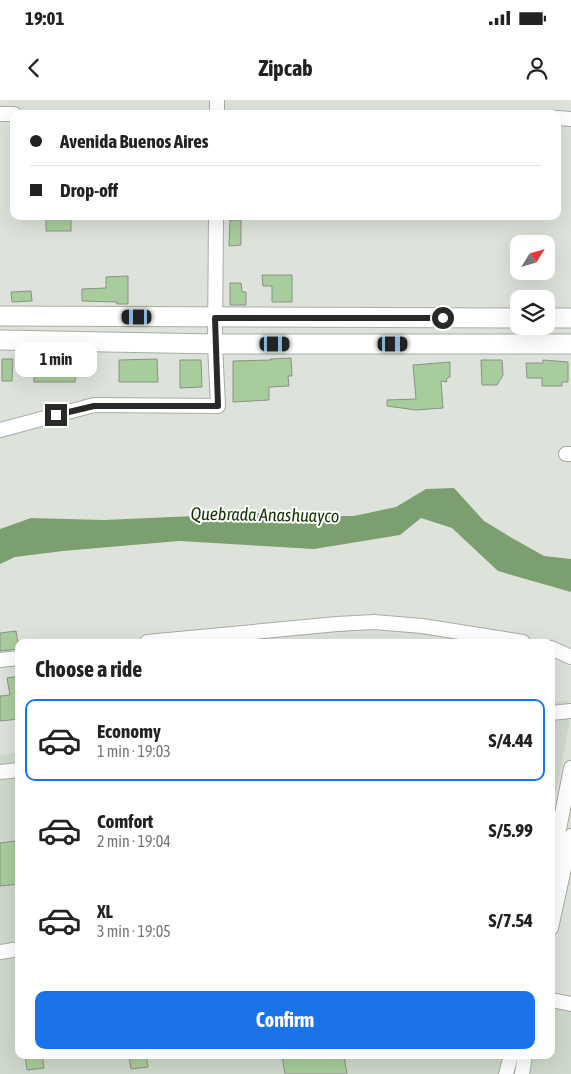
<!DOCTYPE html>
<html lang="en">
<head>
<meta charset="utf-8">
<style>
	:root { --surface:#fff; --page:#f2f2f2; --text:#222; --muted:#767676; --line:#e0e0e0; --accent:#1a73e8 }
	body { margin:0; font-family:"Asap Condensed",sans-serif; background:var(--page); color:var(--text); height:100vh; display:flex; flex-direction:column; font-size:19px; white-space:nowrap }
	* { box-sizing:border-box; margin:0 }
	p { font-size:16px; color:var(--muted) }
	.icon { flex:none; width:28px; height:28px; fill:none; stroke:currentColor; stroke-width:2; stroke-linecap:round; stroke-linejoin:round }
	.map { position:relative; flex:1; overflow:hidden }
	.sheet { position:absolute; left:15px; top:539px; width:540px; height:420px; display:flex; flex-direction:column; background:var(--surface); border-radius:10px; box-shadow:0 5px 20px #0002 }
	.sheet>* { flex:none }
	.guide { position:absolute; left:10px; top:10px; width:551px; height:110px; border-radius:10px; box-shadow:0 5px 20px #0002; display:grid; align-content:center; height:110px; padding:0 20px; background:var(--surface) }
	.needle { width:32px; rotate:53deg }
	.fabs { position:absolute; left:510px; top:135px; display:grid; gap:10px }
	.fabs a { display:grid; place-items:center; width:45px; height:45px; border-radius:10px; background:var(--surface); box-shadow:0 5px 20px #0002; font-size:25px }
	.end { position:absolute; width:22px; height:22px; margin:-11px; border:6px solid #272a27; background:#fff; box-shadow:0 0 0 2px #fff }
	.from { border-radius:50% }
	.bubble { position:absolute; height:35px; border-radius:10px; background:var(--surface); box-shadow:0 5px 20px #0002; font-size:16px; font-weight:700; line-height:35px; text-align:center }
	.car { position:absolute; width:15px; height:30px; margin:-15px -8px; border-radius:6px; box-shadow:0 0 4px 1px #0007; background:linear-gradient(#222 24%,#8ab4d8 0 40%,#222 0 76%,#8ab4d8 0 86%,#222 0) }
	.guide b { display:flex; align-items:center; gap:18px; height:48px; font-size:19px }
	.guide b+b { border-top:1px solid var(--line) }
	.guide i { width:12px; height:12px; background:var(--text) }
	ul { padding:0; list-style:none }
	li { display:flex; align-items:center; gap:15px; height:82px; margin:0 10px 8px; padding:0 10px; border:2px solid transparent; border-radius:10px }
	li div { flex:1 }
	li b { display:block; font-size:19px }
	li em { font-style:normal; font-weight:700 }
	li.current { border-color:var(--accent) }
	li>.icon { width:45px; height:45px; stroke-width:1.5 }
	h2 { padding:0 20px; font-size:22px; line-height:60px }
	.button { display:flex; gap:10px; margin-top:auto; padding:10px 20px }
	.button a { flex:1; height:58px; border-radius:10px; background:var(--accent); color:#fff; font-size:20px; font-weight:700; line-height:58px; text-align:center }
	.status { display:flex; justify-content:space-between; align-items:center; height:35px; padding:0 25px; background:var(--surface); direction:ltr }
	.status svg { height:14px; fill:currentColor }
	header { display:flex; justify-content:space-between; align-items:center; height:65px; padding:0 20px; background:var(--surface); font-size:22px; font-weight:700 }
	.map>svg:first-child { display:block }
	.built { fill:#ced9cb }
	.water { fill:#7b9f6f }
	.building { fill:#a8cd9c; stroke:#8a9188 }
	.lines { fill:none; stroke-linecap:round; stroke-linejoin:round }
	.street-casing { stroke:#a7ada4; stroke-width:16 }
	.secondary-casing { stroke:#a7ada4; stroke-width:21 }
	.street { stroke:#fff; stroke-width:14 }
	.secondary { stroke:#fff; stroke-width:19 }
	.route { stroke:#272a27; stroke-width:6 }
	.labels { text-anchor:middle; stroke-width:4; stroke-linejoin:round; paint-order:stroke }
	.water-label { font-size:18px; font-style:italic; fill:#123502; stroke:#fff }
</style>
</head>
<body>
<div class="status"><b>19:01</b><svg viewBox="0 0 49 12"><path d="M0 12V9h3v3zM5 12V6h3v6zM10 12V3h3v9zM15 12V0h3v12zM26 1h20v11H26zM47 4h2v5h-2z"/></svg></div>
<header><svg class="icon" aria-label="back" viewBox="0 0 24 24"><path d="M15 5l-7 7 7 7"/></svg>Zipcab<svg class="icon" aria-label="person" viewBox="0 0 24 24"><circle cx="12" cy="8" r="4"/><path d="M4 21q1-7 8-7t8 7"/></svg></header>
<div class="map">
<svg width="571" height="974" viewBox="0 0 571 974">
	<rect width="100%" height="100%" fill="#dde3da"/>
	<g class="built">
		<polygon points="569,600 569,625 551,716 551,603"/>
		<polygon points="19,652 19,955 551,955 551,891 571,897 571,974 0,974 0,655"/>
	</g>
	<polygon class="water" points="454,388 484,421 512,438 544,456 571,459 571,492 498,471 452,428 421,418 400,435 314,449 179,441 63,451 15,457 0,464 0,429 31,418 104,420 260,413 311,416 354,416 396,407 426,389"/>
	<g class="building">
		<rect x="46" y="119" width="25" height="12"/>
		<polygon points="230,120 241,120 241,145 229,146"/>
		<polygon points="262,175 292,175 292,202 272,202 272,186 263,186"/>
		<polygon points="128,176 128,204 117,204 117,202 82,201 82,189 106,188 106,177"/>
		<polygon points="230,183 241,183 242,192 246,192 246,205 230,205"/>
		<polygon points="31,191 32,201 12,202 11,192"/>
		<polygon points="291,258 292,276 288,276 289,286 269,287 269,300 233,302 233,261 271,260 270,259"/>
		<polygon points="2,259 13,259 12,281 2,281"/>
		<polygon points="34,259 76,260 75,282 34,282"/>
		<polygon points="157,259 158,282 119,282 119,260"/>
		<polygon points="180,260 201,260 202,287 180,288"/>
		<polygon points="481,260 502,260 503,275 497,285 482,285"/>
		<polygon points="543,260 568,262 568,282 562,282 562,286 542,286 542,278 527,278 526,263 543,263"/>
		<polygon points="450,262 450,277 446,279 447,282 441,281 443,308 416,310 387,306 387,300 416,299 413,265"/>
		<polygon points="16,531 19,549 0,551 0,533"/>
		<polygon points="19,576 19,619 0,621 0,596 10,595 7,578"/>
		<polygon points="15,741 19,784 0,786 0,743"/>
		<polygon points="25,955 42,955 44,968 27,970"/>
		<polygon points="129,955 146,955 148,967 131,969"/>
		<polygon points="282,955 344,955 347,974 285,974"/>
	</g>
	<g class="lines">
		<g class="street-casing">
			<g id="street">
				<polyline points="0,14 14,14"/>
				<polyline points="217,14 217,0"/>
				<polyline points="558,18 571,19"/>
				<polyline points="0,330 94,305 218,306 215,244 216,116"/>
				<polyline points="566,354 571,354"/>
				<polyline points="147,542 337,524 374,522 422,526 523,542"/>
				<polyline points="551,548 571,557"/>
				<polyline points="0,560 19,558"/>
				<polyline points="551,613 571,611"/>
				<polyline points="0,672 19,670"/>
				<polyline points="551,770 571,668"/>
				<polyline points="551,828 571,736"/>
				<polyline points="0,852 19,849"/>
				<polyline points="551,900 571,904"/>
				<polyline points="506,974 511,955"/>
				<polyline points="522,974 525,955"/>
			</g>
		</g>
		<g class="secondary-casing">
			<g id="secondary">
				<polyline points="0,216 519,218"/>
				<polyline points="546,218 571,218"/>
				<polyline points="0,240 215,244 571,244"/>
			</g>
		</g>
		<use href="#street" class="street"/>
		<use href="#secondary" class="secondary"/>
	</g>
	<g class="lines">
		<polyline class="route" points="56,315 94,306 218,306 215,218 443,218"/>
	</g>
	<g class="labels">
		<g class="water-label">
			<text transform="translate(265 415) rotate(1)" y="6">Quebrada Anashuayco</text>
		</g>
	</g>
</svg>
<div class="fabs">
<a><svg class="needle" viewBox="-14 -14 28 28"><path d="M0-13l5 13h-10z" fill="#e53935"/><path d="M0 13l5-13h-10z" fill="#767676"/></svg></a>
<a><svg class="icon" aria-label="layers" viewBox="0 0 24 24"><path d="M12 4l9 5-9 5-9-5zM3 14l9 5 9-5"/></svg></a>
</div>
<i class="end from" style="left:443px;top:218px"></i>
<i class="end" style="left:56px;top:315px"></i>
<div class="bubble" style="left:15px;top:242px;width:82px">1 min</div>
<i class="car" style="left:137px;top:217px;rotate:270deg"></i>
<i class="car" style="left:275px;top:244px;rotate:90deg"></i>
<i class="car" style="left:393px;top:244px;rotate:90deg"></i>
<div class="guide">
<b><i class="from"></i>Avenida Buenos Aires</b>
<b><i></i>Drop-off</b>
</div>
<section class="sheet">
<h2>Choose a ride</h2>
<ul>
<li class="current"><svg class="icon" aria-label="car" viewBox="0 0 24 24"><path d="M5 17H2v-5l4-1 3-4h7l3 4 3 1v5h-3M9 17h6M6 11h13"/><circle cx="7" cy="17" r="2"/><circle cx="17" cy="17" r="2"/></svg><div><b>Economy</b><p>1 min · 19:03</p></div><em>S/4.44</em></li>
<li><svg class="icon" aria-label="car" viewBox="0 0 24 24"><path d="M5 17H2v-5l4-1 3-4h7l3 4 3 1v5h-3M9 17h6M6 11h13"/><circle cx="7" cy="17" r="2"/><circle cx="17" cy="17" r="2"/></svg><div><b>Comfort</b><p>2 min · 19:04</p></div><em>S/5.99</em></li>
<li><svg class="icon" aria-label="car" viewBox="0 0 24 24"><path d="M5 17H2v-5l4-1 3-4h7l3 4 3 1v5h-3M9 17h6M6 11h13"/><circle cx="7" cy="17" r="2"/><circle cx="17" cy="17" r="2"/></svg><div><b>XL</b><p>3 min · 19:05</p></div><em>S/7.54</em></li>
</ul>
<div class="button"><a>Confirm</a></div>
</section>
</div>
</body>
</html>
